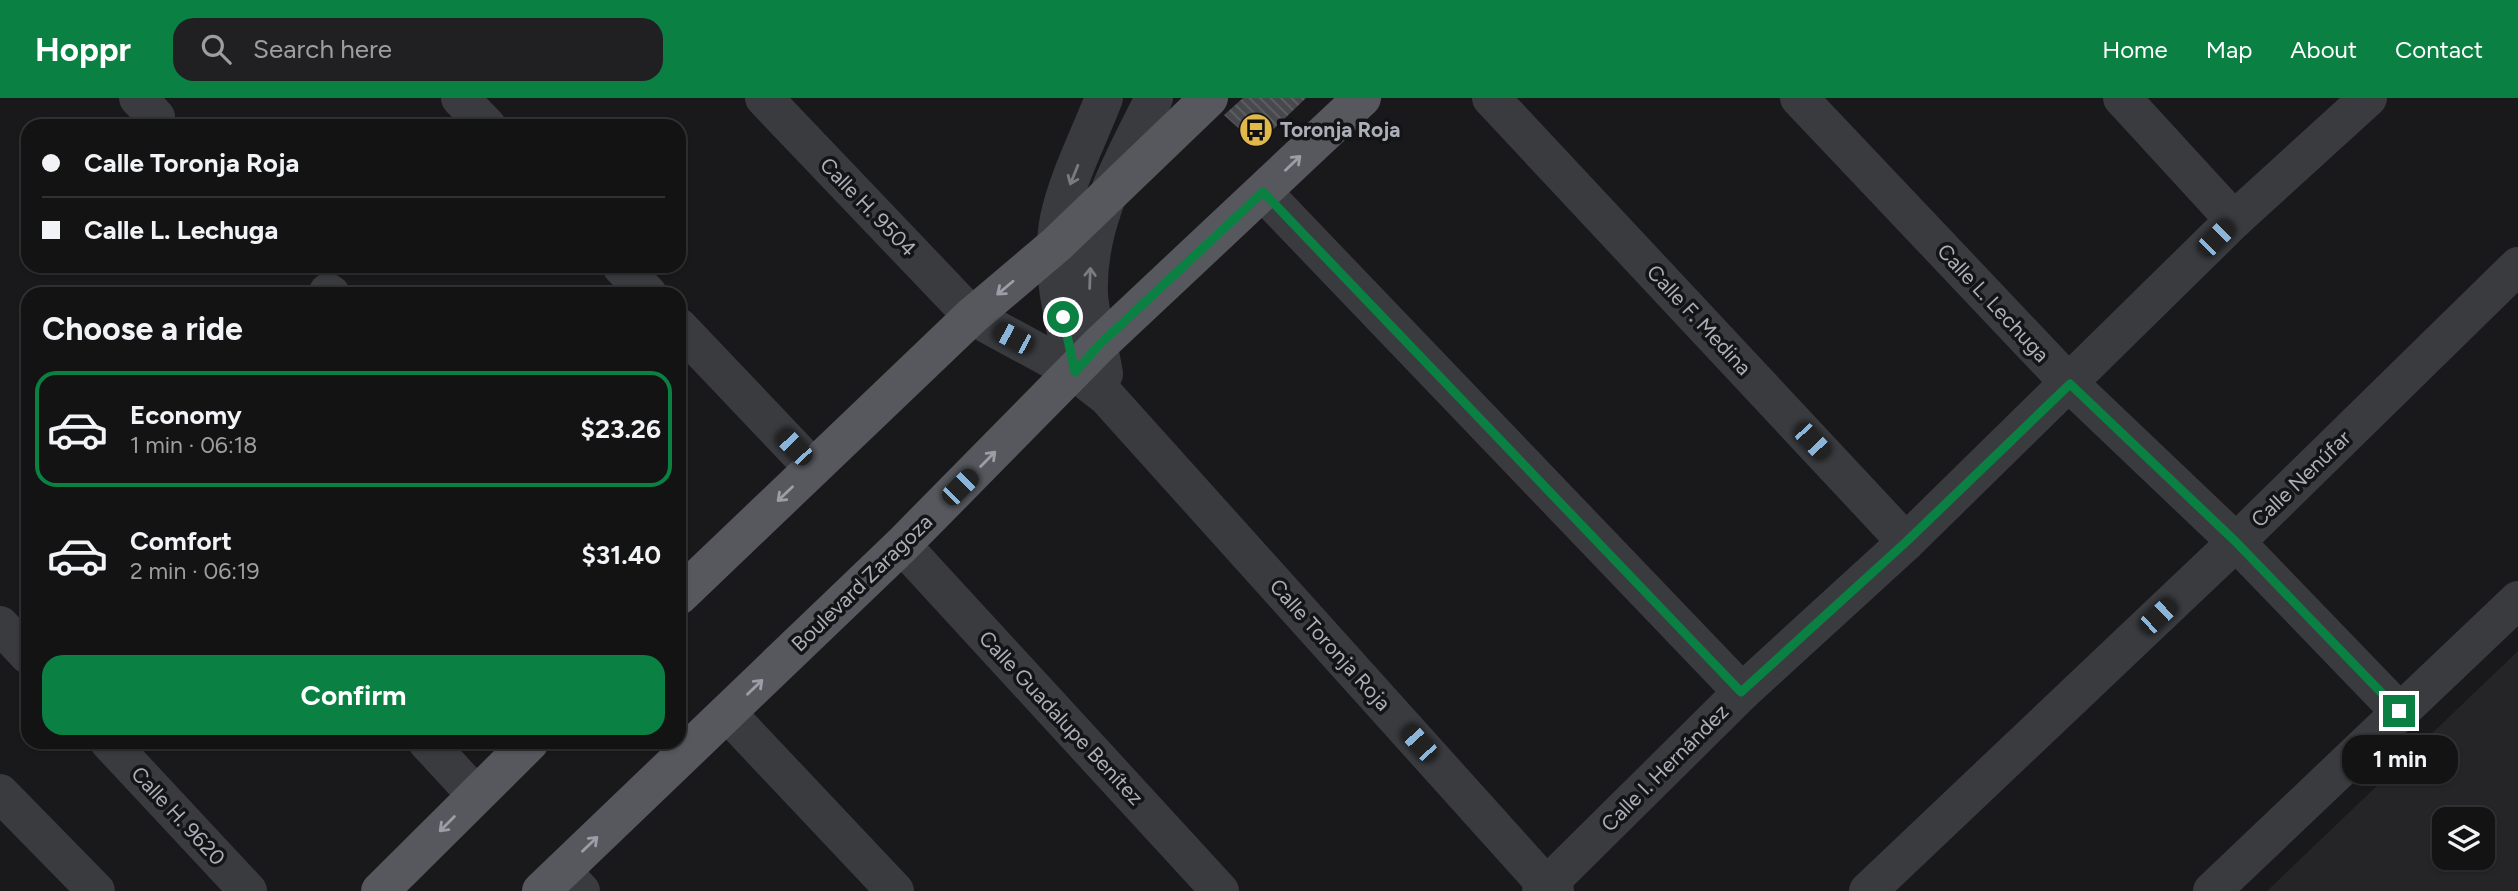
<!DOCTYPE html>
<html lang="en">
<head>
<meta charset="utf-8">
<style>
	:root { --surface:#131314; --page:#202022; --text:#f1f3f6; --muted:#9d9ea0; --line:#323234; --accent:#0b8043 }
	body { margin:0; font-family:Figtree,sans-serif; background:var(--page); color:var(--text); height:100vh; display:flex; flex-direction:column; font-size:26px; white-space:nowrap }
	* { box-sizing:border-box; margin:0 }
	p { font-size:23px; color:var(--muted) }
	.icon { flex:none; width:38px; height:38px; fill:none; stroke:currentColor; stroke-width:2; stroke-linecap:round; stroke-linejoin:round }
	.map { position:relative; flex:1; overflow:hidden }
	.details { position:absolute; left:21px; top:189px; width:665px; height:462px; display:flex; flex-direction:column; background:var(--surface); border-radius:21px; box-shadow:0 2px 5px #0004,0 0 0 2px var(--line) }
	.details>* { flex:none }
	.hud { position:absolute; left:21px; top:21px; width:665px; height:154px; border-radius:21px; box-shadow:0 2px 5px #0004,0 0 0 2px var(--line); display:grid; align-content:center; height:154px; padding:0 21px; background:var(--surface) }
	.controls { position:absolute; left:2432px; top:709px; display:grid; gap:14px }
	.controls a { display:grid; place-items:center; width:63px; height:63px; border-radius:14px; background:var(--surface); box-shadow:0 2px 5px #0004,0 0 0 2px var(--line); font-size:35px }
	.end { position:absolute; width:32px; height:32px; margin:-16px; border:9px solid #0b8043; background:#fff; box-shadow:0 0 0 4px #fff }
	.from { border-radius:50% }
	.bubble { position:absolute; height:49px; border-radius:21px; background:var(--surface); box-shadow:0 2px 5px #0004,0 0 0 2px var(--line); font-size:23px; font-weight:700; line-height:49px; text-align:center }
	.car { position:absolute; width:21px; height:42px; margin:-21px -10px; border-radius:9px; box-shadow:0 0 5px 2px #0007; background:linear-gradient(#222 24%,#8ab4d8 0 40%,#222 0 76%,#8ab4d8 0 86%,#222 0) }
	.hud b { display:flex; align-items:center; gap:24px; height:66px; font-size:26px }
	.hud b+b { border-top:2px solid var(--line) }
	.hud i { width:18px; height:18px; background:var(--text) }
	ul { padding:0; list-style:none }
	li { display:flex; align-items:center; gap:21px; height:116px; margin:0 14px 10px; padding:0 7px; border:4px solid transparent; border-radius:21px }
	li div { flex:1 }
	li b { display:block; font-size:26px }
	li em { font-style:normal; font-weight:700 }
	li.on { border-color:var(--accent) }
	li>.icon { width:63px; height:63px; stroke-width:1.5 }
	h2 { padding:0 21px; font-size:32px; line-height:84px }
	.primary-button { display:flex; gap:14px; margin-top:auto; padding:14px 21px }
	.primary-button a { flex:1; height:80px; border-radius:21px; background:var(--accent); color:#fff; font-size:28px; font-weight:700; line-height:80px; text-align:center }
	header { display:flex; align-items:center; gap:42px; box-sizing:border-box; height:98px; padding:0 35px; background:var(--accent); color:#fff }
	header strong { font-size:33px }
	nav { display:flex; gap:38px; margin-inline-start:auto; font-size:24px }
	.search { width:490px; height:63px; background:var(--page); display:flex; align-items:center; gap:18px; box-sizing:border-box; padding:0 24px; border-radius:21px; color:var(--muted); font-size:26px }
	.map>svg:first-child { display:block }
	.built { fill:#252528; fill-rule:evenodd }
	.building { fill:url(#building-back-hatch) }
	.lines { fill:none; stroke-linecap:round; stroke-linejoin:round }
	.minor { stroke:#3a3b3f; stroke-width:38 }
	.major { stroke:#56585e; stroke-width:38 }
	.oneway { stroke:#9b9ea7 }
	.oneway2 { stroke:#797b82 }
	.route { stroke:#0b8043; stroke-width:9 }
	.labels { text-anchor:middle; stroke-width:7; stroke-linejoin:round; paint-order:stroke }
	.poi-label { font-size:21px; font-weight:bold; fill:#acafb9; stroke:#141416; text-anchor:start }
	.street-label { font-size:21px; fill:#acafb9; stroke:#141416 }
</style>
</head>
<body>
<header>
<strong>Hoppr</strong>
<div class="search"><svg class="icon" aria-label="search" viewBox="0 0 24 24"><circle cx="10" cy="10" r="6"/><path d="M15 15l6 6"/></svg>Search here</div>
<nav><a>Home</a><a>Map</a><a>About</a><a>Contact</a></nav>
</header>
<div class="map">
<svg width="2518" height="793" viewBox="0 0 2518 793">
	<defs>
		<pattern id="building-back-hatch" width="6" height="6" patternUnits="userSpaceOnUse" patternTransform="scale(1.75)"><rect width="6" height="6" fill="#48494d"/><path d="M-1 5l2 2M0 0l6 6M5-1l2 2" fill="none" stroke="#606165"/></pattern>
	</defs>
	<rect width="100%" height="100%" fill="#19191b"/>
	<path class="built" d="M 2518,553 L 2518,793 L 2267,793 ZM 2445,721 L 2483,721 L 2483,760 L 2445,760 Z"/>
	<polygon class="building" points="1243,0 1306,0 1257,47 1224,17"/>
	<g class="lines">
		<g class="minor">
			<polyline points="138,0 156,19"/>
			<polyline points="460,0 487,28"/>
			<polyline points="764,0 972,218 1075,274 1107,299 1547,788 1555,793"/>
			<polyline points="1491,0 1906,444"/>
			<polyline points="1799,0 2070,286 2236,444 2399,613"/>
			<polyline points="2122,0 2234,122"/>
			<polyline points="1263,94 1742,594"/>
			<polyline points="621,168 648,196"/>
			<polyline points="328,194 331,196"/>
			<polyline points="679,229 813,370"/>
			<path d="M 1075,274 C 1064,225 1049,171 1059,120 C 1068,79 1089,39 1104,0"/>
			<path d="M 1104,276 C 1100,249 1091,223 1089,197 C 1086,124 1123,63 1154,0"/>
			<polyline points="902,447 1220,793"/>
			<polyline points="0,527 28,557"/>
			<polyline points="727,615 895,793"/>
			<polyline points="109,644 248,793"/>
			<polyline points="427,644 476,697"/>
			<polyline points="0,695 96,793"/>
			<polyline points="562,773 581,793"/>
			<polyline points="1541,793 1742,594 1906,444 2234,122 2368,0"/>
			<polyline points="1868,793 2236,444 2518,168"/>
			<polyline points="2212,793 2518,502"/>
		</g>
		<g class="major">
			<polyline points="679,498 972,218 1057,146 1209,0"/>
			<polyline points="380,793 530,644"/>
			<polyline points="541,793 902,447 1099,247 1362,0"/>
		</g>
	</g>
	<defs><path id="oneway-shaft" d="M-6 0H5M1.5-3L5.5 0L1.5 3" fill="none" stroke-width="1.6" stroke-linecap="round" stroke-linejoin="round" transform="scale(1.75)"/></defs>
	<g class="oneway">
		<use href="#oneway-shaft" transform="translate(1293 65) rotate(-44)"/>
		<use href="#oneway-shaft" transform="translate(1005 190) rotate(140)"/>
		<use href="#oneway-shaft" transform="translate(988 361) rotate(-45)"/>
		<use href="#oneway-shaft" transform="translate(785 396) rotate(136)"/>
		<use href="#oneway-shaft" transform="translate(755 589) rotate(-44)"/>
		<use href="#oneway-shaft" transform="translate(447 726) rotate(135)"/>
		<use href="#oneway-shaft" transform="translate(590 746) rotate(-44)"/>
	</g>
	<g class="oneway2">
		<use href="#oneway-shaft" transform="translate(1074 77) rotate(112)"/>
		<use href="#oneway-shaft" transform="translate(1090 180) rotate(-88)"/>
	</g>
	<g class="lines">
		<polyline class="route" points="1063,219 1075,274 1099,247 1263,94 1741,594 1906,444 2070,286 2236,444 2399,613"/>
	</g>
	<defs>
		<g id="bus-disc" transform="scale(1.75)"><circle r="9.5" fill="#e1b84a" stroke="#141416"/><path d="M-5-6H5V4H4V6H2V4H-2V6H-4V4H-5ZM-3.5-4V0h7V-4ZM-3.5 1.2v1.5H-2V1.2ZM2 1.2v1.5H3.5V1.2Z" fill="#111"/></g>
	</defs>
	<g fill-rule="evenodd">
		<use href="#bus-disc" x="1256" y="32"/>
	</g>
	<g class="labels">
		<g class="poi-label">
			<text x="1280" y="39">Toronja Roja</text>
		</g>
		<g class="street-label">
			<text transform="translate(868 109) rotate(46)" y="7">Calle H. 9504</text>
			<text transform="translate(1993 205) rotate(47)" y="7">Calle L. Lechuga</text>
			<text transform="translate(1699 222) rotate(47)" y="7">Calle F. Medina</text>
			<text transform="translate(2301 381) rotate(-44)" y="7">Calle Nenúfar</text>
			<text transform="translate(862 485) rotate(-44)" y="7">Boulevard Zaragoza</text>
			<text transform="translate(1330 547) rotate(48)" y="7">Calle Toronja Roja</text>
			<text transform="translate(1061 620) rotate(47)" y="7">Calle Guadalupe Benítez</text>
			<text transform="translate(1665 670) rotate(-45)" y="7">Calle I. Hernández</text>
			<text transform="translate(178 718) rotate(47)" y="7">Calle H. 9620</text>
		</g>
	</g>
</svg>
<div class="controls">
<a><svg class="icon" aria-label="layers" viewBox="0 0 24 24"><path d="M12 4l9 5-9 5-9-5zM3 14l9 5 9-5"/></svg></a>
</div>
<i class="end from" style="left:1063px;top:219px"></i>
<i class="end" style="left:2399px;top:613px"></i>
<div class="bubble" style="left:2342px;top:637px;width:116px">1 min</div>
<i class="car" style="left:2216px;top:140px;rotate:45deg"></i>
<i class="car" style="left:1013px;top:240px;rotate:298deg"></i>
<i class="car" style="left:1812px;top:343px;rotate:137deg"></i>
<i class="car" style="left:794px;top:349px;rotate:316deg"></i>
<i class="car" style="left:960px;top:389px;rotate:45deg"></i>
<i class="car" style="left:2158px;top:518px;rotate:47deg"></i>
<i class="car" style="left:1419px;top:645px;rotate:318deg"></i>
<div class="hud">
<b><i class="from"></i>Calle Toronja Roja</b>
<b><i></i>Calle L. Lechuga</b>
</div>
<section class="details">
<h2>Choose a ride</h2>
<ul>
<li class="on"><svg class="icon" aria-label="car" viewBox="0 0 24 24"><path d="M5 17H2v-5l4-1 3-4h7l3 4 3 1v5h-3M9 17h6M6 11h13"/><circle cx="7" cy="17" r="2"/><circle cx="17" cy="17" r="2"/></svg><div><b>Economy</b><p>1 min · 06:18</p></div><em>$23.26</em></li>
<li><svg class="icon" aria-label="car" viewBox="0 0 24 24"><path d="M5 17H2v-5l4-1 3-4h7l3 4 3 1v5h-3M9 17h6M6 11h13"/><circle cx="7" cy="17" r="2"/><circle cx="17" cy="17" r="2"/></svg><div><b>Comfort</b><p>2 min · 06:19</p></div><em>$31.40</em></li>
</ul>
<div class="primary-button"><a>Confirm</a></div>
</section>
</div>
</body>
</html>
